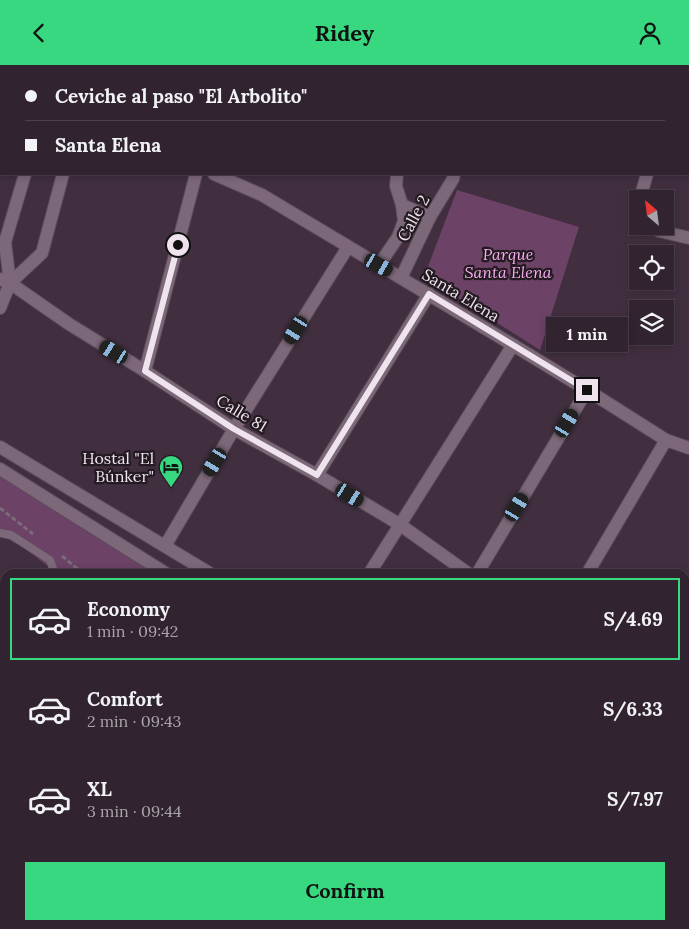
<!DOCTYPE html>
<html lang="en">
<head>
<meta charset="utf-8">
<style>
	:root { --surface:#31232f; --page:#3d2f3b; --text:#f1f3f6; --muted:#a8a4aa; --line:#4c404b; --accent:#38d880 }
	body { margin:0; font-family:Lora,serif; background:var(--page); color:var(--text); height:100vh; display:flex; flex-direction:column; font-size:19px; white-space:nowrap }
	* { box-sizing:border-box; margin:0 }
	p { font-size:16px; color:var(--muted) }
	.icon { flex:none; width:28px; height:28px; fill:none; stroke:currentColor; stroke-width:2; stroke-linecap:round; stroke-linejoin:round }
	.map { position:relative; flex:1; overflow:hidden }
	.drawer { position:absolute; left:0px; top:504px; width:690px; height:361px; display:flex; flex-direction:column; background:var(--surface); border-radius:15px 15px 0 0; box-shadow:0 2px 8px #0003,0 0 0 1px var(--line) }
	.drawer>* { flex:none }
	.top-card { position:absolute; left:0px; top:0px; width:690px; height:110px; box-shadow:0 2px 8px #0003,0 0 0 1px var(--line); display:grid; align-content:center; height:110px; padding:0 25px; background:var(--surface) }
	.needle { width:32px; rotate:332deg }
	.fabs { position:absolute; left:629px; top:125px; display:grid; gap:10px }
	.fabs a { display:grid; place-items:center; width:45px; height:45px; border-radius:0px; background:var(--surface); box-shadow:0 2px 8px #0003,0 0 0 1px var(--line); font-size:25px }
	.end { position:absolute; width:22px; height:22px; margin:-11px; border:6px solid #efe3ed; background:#111; box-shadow:0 0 0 2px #111 }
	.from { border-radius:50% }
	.bubble { position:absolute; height:35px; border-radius:0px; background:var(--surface); box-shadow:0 2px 8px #0003,0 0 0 1px var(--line); font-size:16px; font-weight:700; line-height:35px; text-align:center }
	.car { position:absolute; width:15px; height:30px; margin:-15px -8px; border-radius:6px; box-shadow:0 0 4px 1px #0007; background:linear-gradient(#222 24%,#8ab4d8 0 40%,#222 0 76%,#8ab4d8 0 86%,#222 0) }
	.top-card b { display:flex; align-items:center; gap:18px; height:48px; font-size:19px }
	.top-card b+b { border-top:1px solid var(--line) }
	.top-card i { width:12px; height:12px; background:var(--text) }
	ul { padding:9px 0 0; list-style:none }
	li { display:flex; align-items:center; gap:15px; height:82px; margin:0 10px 8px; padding:0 15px; border:2px solid transparent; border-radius:0px }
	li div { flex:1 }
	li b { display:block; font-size:19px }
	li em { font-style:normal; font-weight:700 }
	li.current { border-color:var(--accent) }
	li>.icon { width:45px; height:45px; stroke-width:1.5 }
	.cta { display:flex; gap:10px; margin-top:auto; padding:10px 25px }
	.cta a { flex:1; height:58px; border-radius:0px; background:var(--accent); color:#111; font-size:20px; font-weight:700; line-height:58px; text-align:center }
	header { display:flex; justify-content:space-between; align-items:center; height:65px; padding:0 25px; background:var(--accent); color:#111; font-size:22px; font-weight:700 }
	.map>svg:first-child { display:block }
	.green { fill:#6c4266 }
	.water { fill:#894682; stroke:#a875a2 }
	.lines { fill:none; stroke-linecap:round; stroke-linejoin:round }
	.lane-casing { stroke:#5c4c5a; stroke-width:9 }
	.street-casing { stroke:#5c4c5a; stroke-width:14 }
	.secondary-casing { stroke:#5c4c5a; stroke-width:14 }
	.path { stroke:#7b6b79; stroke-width:3; stroke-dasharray:5 2.5; stroke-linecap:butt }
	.lane { stroke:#7d687a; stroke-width:8 }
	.street { stroke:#7d687a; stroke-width:12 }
	.secondary { stroke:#7d687a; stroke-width:12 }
	.route { stroke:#efe3ed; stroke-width:6 }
	.labels { text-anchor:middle; stroke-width:4.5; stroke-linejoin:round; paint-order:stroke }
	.street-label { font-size:16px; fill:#efe3ed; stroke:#231a22 }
	.park-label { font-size:16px; font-style:italic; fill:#f7aced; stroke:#231a22 }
	.poi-label { font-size:16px; fill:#efe3ed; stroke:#231a22; text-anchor:end }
</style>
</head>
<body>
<header><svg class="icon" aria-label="back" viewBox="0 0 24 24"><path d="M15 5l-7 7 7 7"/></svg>Ridey<svg class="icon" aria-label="person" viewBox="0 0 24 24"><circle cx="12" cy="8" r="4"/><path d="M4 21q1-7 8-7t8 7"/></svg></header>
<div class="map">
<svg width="689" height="864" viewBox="0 0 689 864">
	<rect width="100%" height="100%" fill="#412f3f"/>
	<g class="green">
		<polygon points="457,125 579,162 540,285 424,212"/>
		<path d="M 0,403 L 172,509 L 57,509 C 42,496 19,477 0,471 Z"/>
		<polygon points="685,822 689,824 689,864 631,864 623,860 685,860"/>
	</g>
	<polygon class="water" points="0,657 5,661 5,860 292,860 298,864 0,864"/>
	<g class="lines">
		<g class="lane-casing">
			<g id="lane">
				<polyline points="0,468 11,470 50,495 55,509"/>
				<polyline points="609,860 617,864"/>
			</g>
		</g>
		<g class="street-casing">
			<g id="street">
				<polyline points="250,0 256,1"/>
				<polyline points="223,1 223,0"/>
				<polyline points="301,1 302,0"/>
				<polyline points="452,1 453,0"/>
				<polyline points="689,12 689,11"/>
				<polyline points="214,109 262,130 513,280 587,325 666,375 689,383"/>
				<polyline points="640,134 647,109"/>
				<polyline points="402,140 430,152"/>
				<polyline points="652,161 659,166 689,173"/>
				<polyline points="379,200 398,172 404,156 402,140 396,121 397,109"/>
				<polyline points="401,213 430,152 453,114 454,109"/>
				<polyline points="0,214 10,218 69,259 145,306 234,364 317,410 399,459 469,509"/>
				<polyline points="145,306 196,109"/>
				<polyline points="317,410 429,229"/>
				<polyline points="165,481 234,364 348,182"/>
				<polyline points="369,509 513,280"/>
				<polyline points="477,509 587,325"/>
				<polyline points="587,509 666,375"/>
				<polyline points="685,641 689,643"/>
			</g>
		</g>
		<g class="secondary-casing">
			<g id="secondary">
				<polyline points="56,1 56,0"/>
				<polyline points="93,1 93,0"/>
				<polyline points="10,218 5,177 25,109"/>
				<polyline points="0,243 10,218 42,188 63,109"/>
				<polyline points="0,382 211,509"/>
				<polyline points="0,404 167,509"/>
				<polyline points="685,542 689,536"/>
				<polyline points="685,795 689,798"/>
				<polyline points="685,822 689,825"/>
			</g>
		</g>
		<g class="path">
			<polyline points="0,443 33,469"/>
			<polyline points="62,491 75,502 87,509"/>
			<polyline points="684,860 687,864"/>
		</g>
		<use href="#lane" class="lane"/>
		<use href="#street" class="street"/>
		<use href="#secondary" class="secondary"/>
	</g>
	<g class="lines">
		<polyline class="route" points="178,180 145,306 234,364 317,410 429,229 587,325"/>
	</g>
	<defs>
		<g id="hotel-pin" transform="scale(1.25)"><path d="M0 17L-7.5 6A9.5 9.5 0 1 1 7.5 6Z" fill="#38d880" stroke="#231a22"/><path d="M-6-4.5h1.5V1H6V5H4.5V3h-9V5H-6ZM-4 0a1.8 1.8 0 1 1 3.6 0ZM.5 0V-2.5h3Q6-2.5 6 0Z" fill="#111"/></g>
	</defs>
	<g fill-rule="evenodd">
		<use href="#hotel-pin" x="171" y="402"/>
	</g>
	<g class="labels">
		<g class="street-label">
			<text transform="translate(413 153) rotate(-62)" y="6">Calle 2</text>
			<text transform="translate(461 230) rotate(31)" y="6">Santa Elena</text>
			<text transform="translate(242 348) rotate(31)" y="6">Calle 81</text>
		</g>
		<g class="park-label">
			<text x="508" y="195">Parque<tspan x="508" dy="18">Santa Elena</tspan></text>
		</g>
		<g class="poi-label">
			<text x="154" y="399">Hostal "El<tspan x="154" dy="18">Búnker"</tspan></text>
		</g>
	</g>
</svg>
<div class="fabs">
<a><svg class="needle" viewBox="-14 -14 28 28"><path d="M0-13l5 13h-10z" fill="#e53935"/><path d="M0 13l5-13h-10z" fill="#a8a4aa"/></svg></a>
<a><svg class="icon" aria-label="locate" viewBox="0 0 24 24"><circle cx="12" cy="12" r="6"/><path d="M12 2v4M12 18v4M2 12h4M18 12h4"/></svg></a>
<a><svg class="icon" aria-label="layers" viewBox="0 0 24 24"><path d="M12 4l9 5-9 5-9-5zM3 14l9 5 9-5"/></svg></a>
</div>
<i class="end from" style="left:178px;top:180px"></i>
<i class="end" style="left:587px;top:325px"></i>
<div class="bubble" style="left:546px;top:252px;width:82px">1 min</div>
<i class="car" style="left:379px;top:200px;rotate:120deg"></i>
<i class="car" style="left:296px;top:265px;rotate:212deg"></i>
<i class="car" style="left:114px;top:287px;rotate:301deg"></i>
<i class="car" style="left:567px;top:358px;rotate:31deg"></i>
<i class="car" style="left:215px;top:397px;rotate:211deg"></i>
<i class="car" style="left:350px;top:430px;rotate:121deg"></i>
<i class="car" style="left:517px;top:442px;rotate:31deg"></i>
<div class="top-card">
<b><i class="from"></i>Ceviche al paso &quot;El Arbolito&quot;</b>
<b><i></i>Santa Elena</b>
</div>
<section class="drawer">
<ul>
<li class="current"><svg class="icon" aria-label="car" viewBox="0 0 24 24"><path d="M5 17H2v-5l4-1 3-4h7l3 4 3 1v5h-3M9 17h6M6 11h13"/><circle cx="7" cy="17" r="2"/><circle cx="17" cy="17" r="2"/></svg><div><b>Economy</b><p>1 min · 09:42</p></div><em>S/4.69</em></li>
<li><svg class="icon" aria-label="car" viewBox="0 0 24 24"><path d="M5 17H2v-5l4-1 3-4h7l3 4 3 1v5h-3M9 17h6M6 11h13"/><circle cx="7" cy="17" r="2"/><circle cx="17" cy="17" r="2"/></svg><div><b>Comfort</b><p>2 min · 09:43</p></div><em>S/6.33</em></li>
<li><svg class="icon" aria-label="car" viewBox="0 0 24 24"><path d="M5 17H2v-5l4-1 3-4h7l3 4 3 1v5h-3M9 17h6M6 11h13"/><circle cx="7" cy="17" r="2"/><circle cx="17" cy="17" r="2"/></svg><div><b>XL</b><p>3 min · 09:44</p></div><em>S/7.97</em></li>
</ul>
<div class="cta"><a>Confirm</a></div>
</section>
</div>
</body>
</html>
